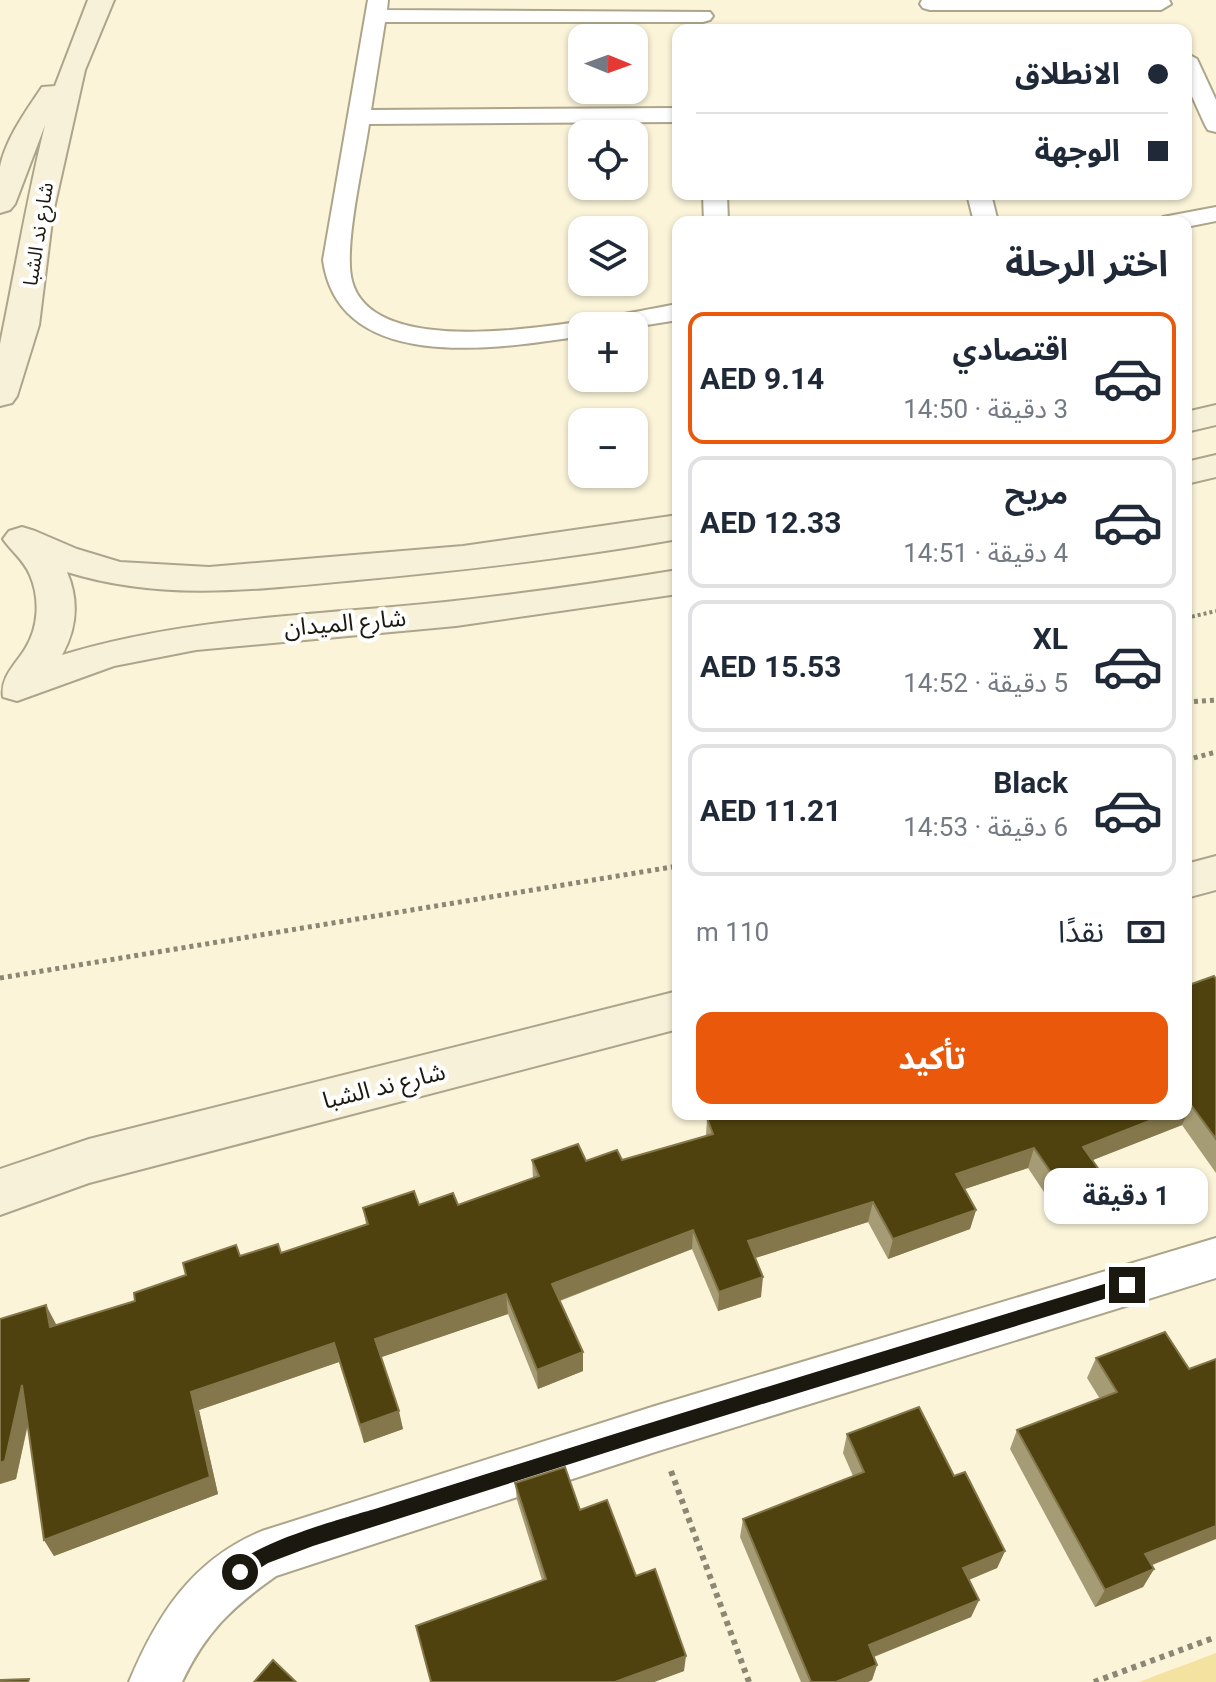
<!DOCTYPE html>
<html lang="ar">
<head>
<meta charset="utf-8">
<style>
	:root { --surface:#fff; --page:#f6f6f7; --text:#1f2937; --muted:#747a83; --line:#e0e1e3; --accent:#ea580c }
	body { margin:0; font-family:Roboto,"Noto Sans Arabic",sans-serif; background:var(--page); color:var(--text); direction:rtl; height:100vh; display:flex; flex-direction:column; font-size:30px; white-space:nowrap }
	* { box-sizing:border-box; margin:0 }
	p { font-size:26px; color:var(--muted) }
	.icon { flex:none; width:44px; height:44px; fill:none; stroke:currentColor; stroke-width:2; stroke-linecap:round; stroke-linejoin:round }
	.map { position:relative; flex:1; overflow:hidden; direction:ltr }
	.details { position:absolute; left:672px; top:216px; width:520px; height:904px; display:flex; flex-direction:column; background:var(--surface); border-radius:16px; box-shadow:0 2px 6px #0004; direction:rtl }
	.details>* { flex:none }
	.banner { position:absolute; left:672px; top:24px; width:520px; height:176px; border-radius:16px; box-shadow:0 2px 6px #0004; direction:rtl; display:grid; align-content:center; height:176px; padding:0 24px; background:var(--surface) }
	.needle { width:52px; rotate:91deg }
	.controls { position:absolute; left:568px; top:24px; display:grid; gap:16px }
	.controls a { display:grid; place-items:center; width:80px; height:80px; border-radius:16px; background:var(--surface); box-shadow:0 2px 6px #0004; font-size:40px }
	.end { position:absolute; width:36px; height:36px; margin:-18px; border:10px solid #1b190f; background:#fff; box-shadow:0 0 0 4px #fff }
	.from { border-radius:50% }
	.bubble { position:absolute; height:56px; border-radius:16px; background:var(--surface); box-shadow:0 2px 6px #0004; font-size:26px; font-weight:700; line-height:56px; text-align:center; direction:rtl }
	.banner b { display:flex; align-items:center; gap:28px; height:76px; font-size:30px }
	.banner b+b { border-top:2px solid var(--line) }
	.banner i { width:20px; height:20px; background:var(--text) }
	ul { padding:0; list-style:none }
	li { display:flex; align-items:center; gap:24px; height:132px; margin:0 16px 12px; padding:0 8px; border:4px solid var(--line); border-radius:16px }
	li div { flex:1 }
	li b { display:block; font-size:30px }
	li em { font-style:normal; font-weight:700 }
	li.selected { border-color:var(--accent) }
	li>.icon { width:72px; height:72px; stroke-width:1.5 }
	h2 { padding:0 24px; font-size:36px; line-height:96px }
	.pay { display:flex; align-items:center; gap:20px; height:88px; padding:0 24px; font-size:30px }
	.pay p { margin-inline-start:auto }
	.cta { display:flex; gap:16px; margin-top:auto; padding:16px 24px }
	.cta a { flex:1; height:92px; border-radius:16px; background:var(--accent); color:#fff; font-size:32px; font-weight:700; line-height:92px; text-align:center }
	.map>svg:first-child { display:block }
	.green { fill:#f4e2a1 }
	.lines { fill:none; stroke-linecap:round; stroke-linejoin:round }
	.street-casing { stroke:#aca58b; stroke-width:4 }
	.secondary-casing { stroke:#aca58b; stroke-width:4 }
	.path-far2 { stroke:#8b8774; stroke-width:4; stroke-dasharray:3 3; stroke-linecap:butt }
	.path-far1 { stroke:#8b8774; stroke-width:5; stroke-dasharray:4 4; stroke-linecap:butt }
	.path { stroke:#8b8774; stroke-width:6; stroke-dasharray:5 5; stroke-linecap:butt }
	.street { fill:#fff; fill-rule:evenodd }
	.secondary { fill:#f8f1d9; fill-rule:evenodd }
	.wall { fill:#a59b74 }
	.shaded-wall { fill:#83774b }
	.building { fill:#4f420e; stroke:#83774b; stroke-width:2 }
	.route { fill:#1b190f }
	.labels { text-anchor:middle; stroke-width:8; stroke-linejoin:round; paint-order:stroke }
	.far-street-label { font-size:20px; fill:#1b190f; stroke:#fff }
	.street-label { font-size:24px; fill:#1b190f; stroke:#fff }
</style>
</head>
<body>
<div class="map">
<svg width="1216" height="1682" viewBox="0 0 1216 1682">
	<rect width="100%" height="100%" fill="#fbf4d9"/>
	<polygon class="green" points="1216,1653 1216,1682 1139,1682"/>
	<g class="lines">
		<g class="street-casing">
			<g id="street">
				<path d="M 368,0 L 388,0 L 387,10 L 710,12 L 713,16 L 710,20 L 703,22 L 385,22 L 371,110 L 678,108 L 678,122 L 369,124 C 364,161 343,248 352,281 C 376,372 613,315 678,304 L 678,320 L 634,327 L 582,326 L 582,336 C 501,348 339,376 323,260 Z"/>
				<polygon points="922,0 1169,0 1171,4 1161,10 930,10 923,8 920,4"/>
				<polygon points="1186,53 1197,59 1216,100 1216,132 1208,130 1205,125 1186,83"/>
				<polygon points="703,194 727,194 728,222 704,222"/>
				<polygon points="967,194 991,194 998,222 974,222"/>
				<polygon points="1216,207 1216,221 1186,227 1186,222 1160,222 1163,217"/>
				<path d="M 1216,1238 L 1216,1278 L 655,1452 L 276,1576 C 231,1608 206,1632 182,1682 L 129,1682 C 157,1615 192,1560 262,1531 L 655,1406 Z"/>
			</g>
		</g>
		<g class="secondary-casing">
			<g id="secondary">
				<path d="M 88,0 L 114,0 L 85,70 L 53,213 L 39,325 L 17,396 L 12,403 L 0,406 C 0,387 0,363 0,344 C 15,271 27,198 45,125 L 15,204 L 10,210 L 0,213 C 0,199 0,181 0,167 C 6,138 26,111 42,87 L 55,86 Z"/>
				<polygon points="1216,405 1216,425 1186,432 1186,412"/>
				<polygon points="1216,455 1216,477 1186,484 1186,462"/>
				<path d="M 678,515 L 678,539 C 572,558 465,570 357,580 C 260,589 162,602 67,572 C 79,600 77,628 62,655 C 167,623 273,617 381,608 C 481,600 580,586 678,570 L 678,594 L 456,626 L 196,650 L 114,666 L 17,701 L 3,697 C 0,677 16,664 25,649 C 39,627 40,598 30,575 C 24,560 12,552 3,539 L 9,531 L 22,527 L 35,531 L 77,549 L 120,562 L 209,567 L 463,546 Z"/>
				<polygon points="1216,856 1216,890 1186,898 1186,864"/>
				<polygon points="678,991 678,1029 89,1183 0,1215 0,1169 89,1139"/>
			</g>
		</g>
		<polyline class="path-far2" points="1186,618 1216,611"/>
		<g class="path-far1">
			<polyline points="1186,702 1216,700"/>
			<polyline points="1186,760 1216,752"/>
			<polyline points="0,978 678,866"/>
		</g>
		<g class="path">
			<polyline points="671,1471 749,1682"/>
			<polyline points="1094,1682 1216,1637"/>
		</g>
		<use href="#street" class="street"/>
		<use href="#secondary" class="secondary"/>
	</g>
	<g class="wall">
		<polygon points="1216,979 1216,1173 1182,1125 1093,1160 1102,1174 1094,1195 1056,1210 1028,1168 965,1189 976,1210 970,1229 888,1259 868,1222 755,1258 761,1297 718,1311 692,1249 560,1301 583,1352 583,1371 538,1389 508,1314 381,1357 403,1429 364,1443 339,1362 199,1410 218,1494 54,1556 44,1540 28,1425 16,1479 0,1484 0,1319 56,1325 135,1301 240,1256 281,1253 366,1224 363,1208 419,1205 458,1205 533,1178 532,1160 622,1160 706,1136 707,1118 1186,1114"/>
		<polygon points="1096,1358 1189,1369 1152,1565 1154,1569 1143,1587 1095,1607 1010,1449 1017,1430 1100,1399 1087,1378"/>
		<polygon points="847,1434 954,1476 1005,1551 997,1568 969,1580 979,1600 971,1617 874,1657 877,1665 872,1680 868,1682 801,1682 740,1537 743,1519 853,1476 843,1453"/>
		<polygon points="515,1483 580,1510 636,1576 684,1671 654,1682 430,1682 542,1580 517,1500"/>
	</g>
	<g class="shaded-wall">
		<polygon points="1191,1105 1182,1125 1075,1167 1083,1147 1167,1114 1186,1114 1186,1107"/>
		<polygon points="1034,1148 1028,1168 950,1194 956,1174"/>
		<polygon points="1102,1174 1094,1195 1056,1210 1063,1190"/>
		<polygon points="873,1202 868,1222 746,1261 748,1241"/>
		<polygon points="976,1210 970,1229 888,1259 893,1239"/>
		<polygon points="693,1230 692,1249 553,1303 552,1284"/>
		<polygon points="763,1277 761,1297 718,1311 719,1292"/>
		<polygon points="506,1294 508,1314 379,1358 375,1339"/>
		<polygon points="46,1305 56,1324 60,1346 50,1327"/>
		<polygon points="334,1343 339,1362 199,1410 218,1494 54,1556 44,1540 191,1392"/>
		<polygon points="583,1352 583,1371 538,1389 537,1370"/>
		<polygon points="22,1385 32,1403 16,1479 0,1484 0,1463"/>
		<polygon points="399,1411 403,1429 364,1443 360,1425"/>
		<polygon points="1216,1526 1216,1539 1135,1572 1145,1554"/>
		<polygon points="1005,1551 997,1568 956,1585 963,1568"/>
		<polygon points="1154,1569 1143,1587 1095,1607 1105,1590"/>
		<polygon points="979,1600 971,1617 863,1661 869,1645"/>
		<polygon points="686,1656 684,1671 654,1682 615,1682"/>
		<polygon points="877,1665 872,1680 868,1682 836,1682"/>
	</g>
	<g class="building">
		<polygon points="1214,976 1216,979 1216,1139 1191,1105 1186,1107 1186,986"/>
		<polygon points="719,1114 762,1114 763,1116 772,1114 1167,1114 1083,1147 1102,1174 1063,1190 1034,1148 956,1174 976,1210 893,1239 873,1202 748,1241 763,1277 719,1292 693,1230 552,1284 583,1352 537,1370 506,1294 375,1339 399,1411 360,1425 334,1343 191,1392 210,1477 44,1540 22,1385 5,1461 0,1463 0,1319 46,1305 50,1327 135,1301 134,1293 186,1275 183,1263 236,1245 240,1256 278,1244 281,1253 368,1224 363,1208 414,1191 419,1205 453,1193 458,1205 539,1176 532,1160 578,1144 586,1161 617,1150 622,1160 713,1134 707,1118"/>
		<polygon points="1165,1332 1189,1369 1216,1359 1216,1526 1145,1554 1154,1569 1105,1590 1017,1430 1117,1392 1096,1358"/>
		<polygon points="919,1407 954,1476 965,1472 1005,1551 963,1568 979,1600 869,1645 877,1665 836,1682 811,1682 743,1519 864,1472 847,1434"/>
		<polygon points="565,1467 580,1510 607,1500 636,1576 655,1569 686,1656 615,1682 431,1682 416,1626 546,1579 515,1483"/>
		<polygon points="273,1660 296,1682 254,1682"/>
		<polygon points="29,1679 28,1682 0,1682 0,1680"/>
	</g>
	<path class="route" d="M 1127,1277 L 1135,1285 L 1127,1292 L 655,1437 L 313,1546 L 268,1563 L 240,1581 L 233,1578 L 231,1572 C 242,1545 348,1517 378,1508 C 628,1429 877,1353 1127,1277 Z"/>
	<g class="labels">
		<g class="far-street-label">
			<text transform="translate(38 234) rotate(-81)" y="7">شارع ند الشبا</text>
		</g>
		<g class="street-label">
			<text transform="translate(345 623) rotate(-5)" y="8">شارع الميدان</text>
			<text transform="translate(384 1086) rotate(-14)" y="8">شارع ند الشبا</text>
		</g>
	</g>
</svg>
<div class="controls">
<a><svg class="needle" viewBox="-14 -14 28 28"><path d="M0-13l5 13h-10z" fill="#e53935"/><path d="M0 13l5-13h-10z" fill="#747a83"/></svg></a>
<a><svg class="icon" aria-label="locate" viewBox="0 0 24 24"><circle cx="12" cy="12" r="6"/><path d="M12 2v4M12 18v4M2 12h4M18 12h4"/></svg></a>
<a><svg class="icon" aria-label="layers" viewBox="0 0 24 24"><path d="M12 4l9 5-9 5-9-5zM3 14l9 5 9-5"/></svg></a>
<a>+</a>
<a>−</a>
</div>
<i class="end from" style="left:240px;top:1572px"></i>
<i class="end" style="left:1127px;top:1285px"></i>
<div class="bubble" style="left:1044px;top:1168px;width:164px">1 دقيقة</div>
<div class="banner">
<b><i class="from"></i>الانطلاق</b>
<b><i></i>الوجهة</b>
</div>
<section class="details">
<h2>اختر الرحلة</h2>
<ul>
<li class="selected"><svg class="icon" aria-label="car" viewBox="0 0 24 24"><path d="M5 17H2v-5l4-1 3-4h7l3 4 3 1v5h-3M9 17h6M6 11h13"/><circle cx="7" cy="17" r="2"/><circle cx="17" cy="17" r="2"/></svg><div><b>اقتصادي</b><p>3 دقيقة · 14:50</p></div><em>AED 9.14</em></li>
<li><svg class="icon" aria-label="car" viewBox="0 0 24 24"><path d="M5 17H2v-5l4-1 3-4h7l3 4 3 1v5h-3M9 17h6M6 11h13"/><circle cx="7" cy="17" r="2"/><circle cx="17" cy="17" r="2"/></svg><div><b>مريح</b><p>4 دقيقة · 14:51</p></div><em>AED 12.33</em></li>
<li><svg class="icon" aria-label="car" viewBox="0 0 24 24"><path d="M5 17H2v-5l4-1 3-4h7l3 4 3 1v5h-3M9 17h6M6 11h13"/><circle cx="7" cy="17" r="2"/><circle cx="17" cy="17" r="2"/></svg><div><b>XL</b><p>5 دقيقة · 14:52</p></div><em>AED 15.53</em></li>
<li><svg class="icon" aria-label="car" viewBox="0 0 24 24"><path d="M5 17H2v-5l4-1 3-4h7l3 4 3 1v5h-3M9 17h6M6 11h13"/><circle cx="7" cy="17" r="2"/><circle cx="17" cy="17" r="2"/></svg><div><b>Black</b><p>6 دقيقة · 14:53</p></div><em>AED 11.21</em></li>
</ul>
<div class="pay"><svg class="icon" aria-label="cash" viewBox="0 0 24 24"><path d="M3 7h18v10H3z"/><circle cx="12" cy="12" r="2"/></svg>نقدًا<p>110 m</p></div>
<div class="cta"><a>تأكيد</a></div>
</section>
</div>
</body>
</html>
